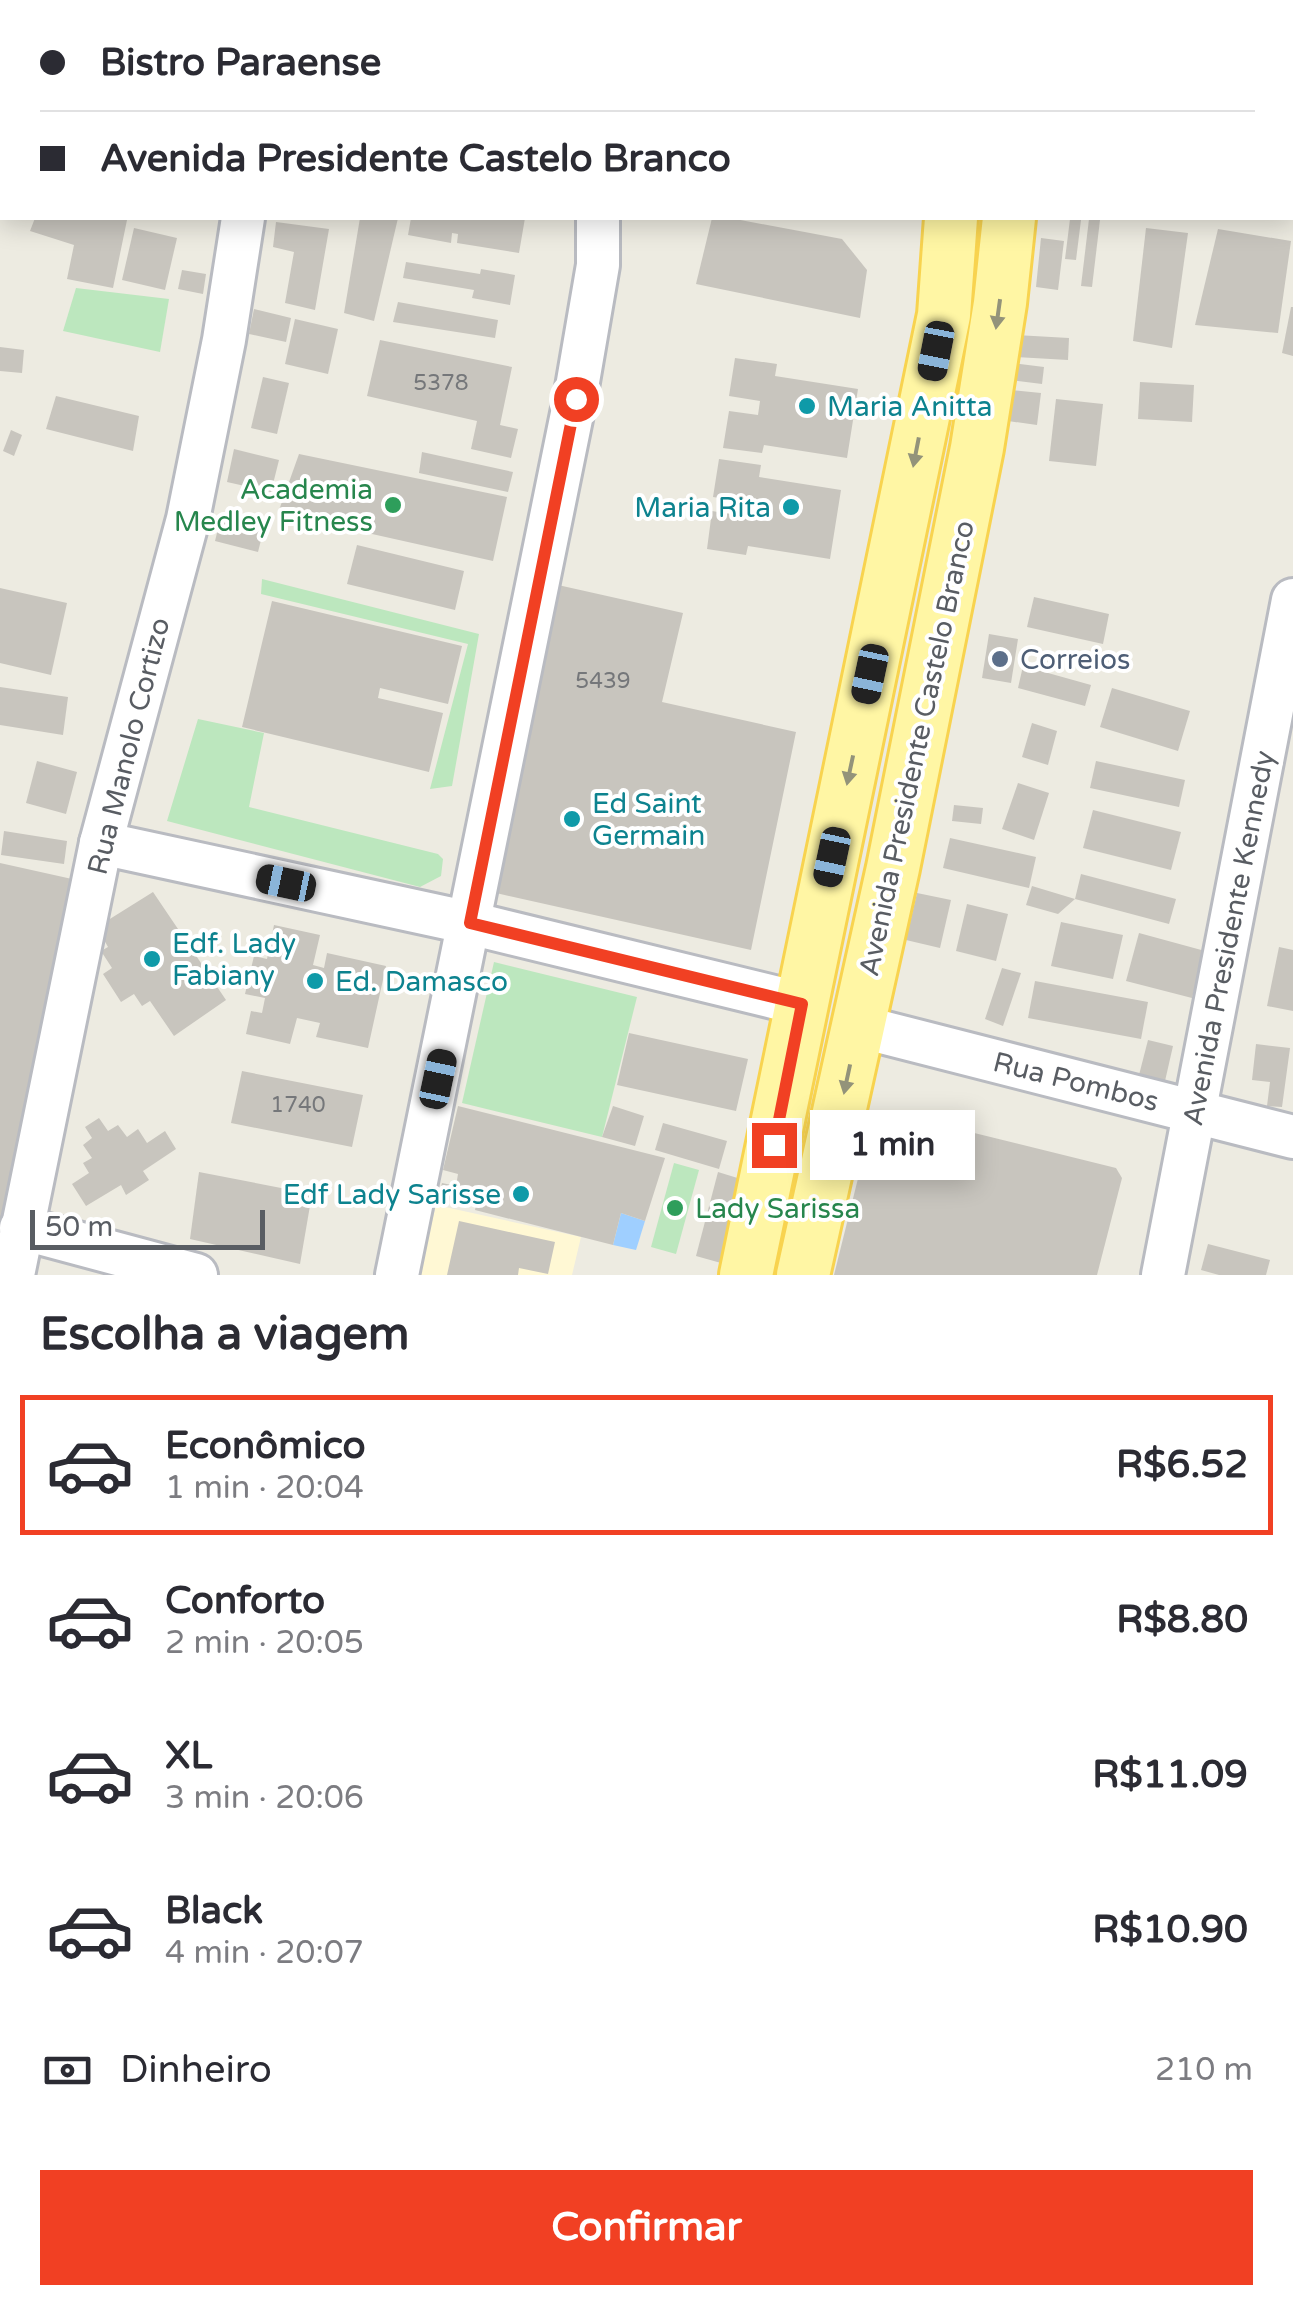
<!DOCTYPE html>
<html lang="pt">
<head>
<meta charset="utf-8">
<style>
	:root { --surface:#fff; --page:#f7f7f7; --text:#2b2b33; --muted:#7c7c81; --line:#e1e1e2; --accent:#f14023 }
	body { margin:0; font-family:"Varela Round",sans-serif; background:var(--page); color:var(--text); height:100vh; display:flex; flex-direction:column; font-size:38px; white-space:nowrap }
	* { box-sizing:border-box; margin:0 }
	p { font-size:32px; color:var(--muted) }
	.icon { flex:none; width:55px; height:55px; fill:none; stroke:currentColor; stroke-width:2; stroke-linecap:round; stroke-linejoin:round }
	.map { position:relative; height:1275px; overflow:hidden }
	.sheet { display:flex; flex-direction:column; background:var(--surface); flex:1 }
	.sheet>* { flex:none }
	.banner { position:absolute; left:0px; top:0px; width:1295px; height:220px; box-shadow:0 5px 25px #0003; display:grid; align-content:center; height:220px; padding:0 40px; background:var(--surface) }
	.scale { position:absolute; left:30px; bottom:25px; width:235px; box-sizing:border-box; padding-left:10px; border:5px solid #595d63; border-top:0; font-size:28px; line-height:35px; white-space:nowrap; color:#595d63; -webkit-text-stroke:8px #fff; paint-order:stroke }
	.end { position:absolute; width:45px; height:45px; margin:-22px; border:12px solid #f14023; background:#fff; box-shadow:0 0 0 5px #fff }
	.from { border-radius:50% }
	.bubble { position:absolute; height:70px; border-radius:0px; background:var(--surface); box-shadow:0 5px 25px #0003; font-size:32px; font-weight:700; line-height:70px; text-align:center }
	.car { position:absolute; width:30px; height:60px; margin:-30px -15px; border-radius:12px; box-shadow:0 0 8px 2px #0007; background:linear-gradient(#222 24%,#8ab4d8 0 40%,#222 0 76%,#8ab4d8 0 86%,#222 0) }
	.banner b { display:flex; align-items:center; gap:35px; height:95px; font-size:38px }
	.banner b+b { border-top:2px solid var(--line) }
	.banner i { width:25px; height:25px; background:var(--text) }
	ul { padding:0; list-style:none }
	li { display:flex; align-items:center; gap:30px; height:140px; margin:0 20px 15px; padding:0 20px; border:5px solid transparent; border-radius:0px }
	li div { flex:1 }
	li b { display:block; font-size:38px }
	li em { font-style:normal; font-weight:700 }
	li.selected { border-color:var(--accent) }
	li>.icon { width:90px; height:90px; stroke-width:1.5 }
	h2 { padding:0 40px; font-size:45px; line-height:120px }
	.pay { display:flex; align-items:center; gap:25px; height:110px; padding:0 40px; font-size:38px }
	.pay p { margin-inline-start:auto }
	.action { display:flex; gap:20px; margin-top:auto; padding:20px 40px }
	.action a { flex:1; height:115px; border-radius:0px; background:var(--accent); color:#fff; font-size:40px; font-weight:700; line-height:115px; text-align:center }
	.map>svg:first-child { display:block }
	.commercial { fill:#fff8d4 }
	.green { fill:#bce7be }
	.water { fill:#9fcfff }
	.building { fill:#c8c5be }
	.lines { fill:none; stroke-linecap:round; stroke-linejoin:round }
	.minor-casing { stroke:#b9bbc1; stroke-width:48 }
	.major-casing { stroke:#f8d34f; stroke-width:58 }
	.minor { stroke:#fff; stroke-width:42 }
	.major { stroke:#fff6a4; stroke-width:52 }
	.oneway { fill:#93937a }
	.route { stroke:#f14023; stroke-width:12 }
	.culture-dot { fill:#0f9aa8; stroke:#fff; stroke-width:4 }
	.leisure-dot { fill:#2e9e5b; stroke:#fff; stroke-width:4 }
	.service-dot { fill:#5c6f8a; stroke:#fff; stroke-width:4 }
	.labels { text-anchor:middle; stroke-width:8; stroke-linejoin:round; paint-order:stroke }
	.number-label { font-size:22px; fill:#75777a }
	.culture-label { font-size:28px; fill:#0d838f; stroke:#fff; text-anchor:start }
	.leisure-label { font-size:28px; fill:#27864d; stroke:#fff; text-anchor:end }
	.service-label { font-size:28px; fill:#4e5e75; stroke:#fff; text-anchor:start }
	.street-label { font-size:28px; fill:#595d63; stroke:#fff }
</style>
</head>
<body>
<div class="map">
<svg width="1293" height="1275" viewBox="0 0 1293 1275">
	<rect width="100%" height="100%" fill="#edebe1"/>
	<polygon class="commercial" points="436,1205 581,1237 572,1275 419,1275"/>
	<g class="green">
		<polygon points="76,288 169,299 160,352 63,331"/>
		<polygon points="262,579 479,634 452,786 430,789 468,644 261,594"/>
		<polygon points="198,719 264,733 249,807 438,854 443,859 441,876 420,887 167,821"/>
		<polygon points="494,962 637,997 602,1137 462,1103"/>
		<polygon points="674,1163 699,1170 676,1254 651,1247"/>
	</g>
	<polygon class="water" points="621,1213 645,1221 636,1250 613,1245"/>
	<g class="building">
		<polygon points="35,218 127,220 113,288 67,279 74,245 30,231"/>
		<polygon points="360,218 398,218 374,321 344,313"/>
		<polygon points="411,218 525,218 519,253 457,243 458,234 452,233 451,243 408,235"/>
		<polygon points="712,218 730,218 842,239 867,270 860,318 696,284"/>
		<polygon points="1070,219 1081,220 1076,260 1065,259"/>
		<polygon points="1089,219 1100,220 1092,287 1081,286"/>
		<polygon points="276,222 329,229 315,310 285,303 294,252 273,247"/>
		<polygon points="134,228 177,238 165,290 122,280"/>
		<polygon points="1146,228 1188,233 1172,348 1133,341"/>
		<polygon points="1218,229 1291,241 1278,333 1195,325"/>
		<polygon points="1041,238 1064,241 1058,290 1036,287"/>
		<polygon points="406,262 480,274 481,269 515,275 510,305 472,298 474,290 403,278"/>
		<polygon points="182,270 206,274 203,294 178,289"/>
		<polygon points="398,302 498,320 495,338 393,322"/>
		<polygon points="1291,307 1293,307 1293,356 1282,353"/>
		<polygon points="254,309 291,318 286,342 249,334"/>
		<polygon points="295,319 338,329 328,374 285,364"/>
		<polygon points="1015,335 1069,338 1068,360 1014,357"/>
		<polygon points="380,340 512,367 500,425 518,429 511,458 471,449 477,421 367,396"/>
		<polygon points="0,347 24,350 22,373 0,371"/>
		<polygon points="735,358 777,364 775,376 858,389 847,458 764,445 762,453 723,448 729,411 758,415 760,401 729,396"/>
		<polygon points="1012,363 1044,367 1042,384 1010,380"/>
		<polygon points="263,377 289,383 277,434 251,428"/>
		<polygon points="1140,382 1194,385 1192,422 1138,419"/>
		<polygon points="1011,390 1041,393 1037,425 1008,421"/>
		<polygon points="56,396 139,416 133,451 46,429"/>
		<polygon points="1056,399 1103,404 1096,466 1049,461"/>
		<polygon points="11,430 22,435 14,456 3,451"/>
		<polygon points="234,449 279,460 271,492 227,482"/>
		<polygon points="422,452 513,472 508,492 419,473"/>
		<polygon points="299,454 507,497 493,561 278,513"/>
		<polygon points="719,459 761,465 759,477 841,490 830,559 748,546 746,555 707,549 712,511 741,516 744,502 713,497"/>
		<polygon points="221,517 264,528 258,552 215,541"/>
		<polygon points="357,545 464,571 455,610 347,584"/>
		<polygon points="558,585 683,613 662,702 796,732 751,950 496,893"/>
		<polygon points="0,588 67,603 51,675 0,663"/>
		<polygon points="1034,597 1109,614 1103,644 1027,627"/>
		<polygon points="272,601 462,646 448,704 380,688 378,698 443,713 429,772 242,727"/>
		<polygon points="989,634 1018,639 1011,683 982,678"/>
		<polygon points="1023,666 1091,685 1085,706 1018,688"/>
		<polygon points="0,687 68,697 63,735 0,725"/>
		<polygon points="1112,688 1190,711 1178,751 1100,727"/>
		<polygon points="1032,723 1057,731 1048,765 1022,757"/>
		<polygon points="37,761 77,772 66,814 26,803"/>
		<polygon points="1096,761 1185,780 1179,807 1090,788"/>
		<polygon points="1018,783 1049,793 1034,840 1002,829"/>
		<polygon points="954,805 983,808 981,824 952,821"/>
		<polygon points="1093,810 1181,832 1171,870 1083,848"/>
		<polygon points="4,831 67,841 64,864 1,855"/>
		<polygon points="950,838 1036,857 1029,888 943,868"/>
		<polygon points="0,863 72,879 0,1237"/>
		<polygon points="1081,874 1176,899 1169,924 1075,899 1058,914 1026,905 1032,886 1075,899"/>
		<polygon points="153,892 226,1000 174,1036 150,1001 142,1006 134,994 121,1002 103,974 112,968 101,951 108,947 97,927"/>
		<polygon points="917,893 951,900 940,948 906,940"/>
		<polygon points="967,904 1008,914 996,961 956,951"/>
		<polygon points="1061,922 1123,935 1113,979 1051,966"/>
		<polygon points="274,925 320,935 313,965 324,968 327,953 386,966 368,1048 316,1037 320,1023 297,1018 290,1044 246,1034 251,1011 262,1013 265,998 245,994 254,956 267,959"/>
		<polygon points="1139,933 1205,951 1192,998 1126,981"/>
		<polygon points="1279,947 1293,950 1293,1011 1267,1006"/>
		<polygon points="1002,968 1021,973 1003,1026 985,1019"/>
		<polygon points="1035,981 1148,1002 1141,1039 1028,1018"/>
		<polygon points="629,1033 748,1059 736,1111 617,1085"/>
		<polygon points="1148,1040 1173,1046 1165,1081 1139,1075"/>
		<polygon points="1256,1044 1290,1048 1282,1107 1267,1106 1270,1082 1252,1080"/>
		<polygon points="242,1071 363,1095 352,1147 231,1123"/>
		<polygon points="458,1106 665,1158 645,1221 621,1213 613,1245 475,1210 476,1205 450,1199 449,1203 437,1200 442,1183 456,1186 458,1174 443,1170"/>
		<polygon points="613,1106 644,1116 635,1146 602,1137"/>
		<polygon points="885,1111 1116,1168 1122,1178 1097,1275 834,1275 874,1114"/>
		<polygon points="99,1118 108,1131 118,1125 127,1137 138,1129 147,1143 165,1131 176,1149 143,1171 149,1180 126,1195 121,1185 86,1206 72,1184 89,1173 83,1163 92,1158 83,1145 92,1138 85,1127"/>
		<polygon points="663,1123 727,1141 719,1169 655,1150"/>
		<polygon points="199,1172 312,1194 300,1264 190,1239"/>
		<polygon points="718,1172 744,1180 721,1263 696,1256"/>
		<polygon points="459,1221 555,1242 548,1274 519,1268 518,1275 447,1275"/>
		<polygon points="1208,1244 1270,1260 1266,1275 1219,1275 1201,1270"/>
	</g>
	<g class="lines">
		<g class="minor-casing">
			<g id="minor">
				<polyline points="254,0 254,2"/>
				<polyline points="587,0 587,2"/>
				<polyline points="101,843 470,923 802,1004"/>
				<polyline points="858,1026 1293,1137"/>
				<polyline points="21,1228 196,1275"/>
				<polyline points="13,1275 101,843 188,519 224,340 243,218"/>
				<polyline points="397,1275 575,399 598,265 598,218"/>
				<polyline points="1163,1275 1293,600"/>
			</g>
		</g>
		<g class="major-casing">
			<g id="major">
				<polyline points="946,0 946,2"/>
				<polyline points="1005,0 1005,2"/>
				<polyline points="0,123 2,123"/>
				<polyline points="1292,157 1293,157"/>
				<polyline points="746,1275 944,315 951,218"/>
				<polyline points="803,1275 893,868 977,448 1000,303 1009,218"/>
			</g>
		</g>
		<use href="#minor" class="minor"/>
		<use href="#major" class="major"/>
	</g>
	<defs><path id="oneway-solid" d="M-6-.8H1V-3.2L6.5 0L1 3.2V.8H-6Z" transform="scale(2.5)"/></defs>
	<g class="oneway">
		<use href="#oneway-solid" transform="translate(998 314) rotate(98)"/>
		<use href="#oneway-solid" transform="translate(916 452) rotate(101)"/>
		<use href="#oneway-solid" transform="translate(850 770) rotate(102)"/>
		<use href="#oneway-solid" transform="translate(847 1079) rotate(102)"/>
	</g>
	<g class="lines">
		<polyline class="route" points="576,399 470,923 802,1004 774,1145"/>
	</g>
	<g class="culture-dot">
		<circle cx="807" cy="406" r="10"/>
		<circle cx="791" cy="507" r="10"/>
		<circle cx="572" cy="819" r="10"/>
		<circle cx="152" cy="959" r="10"/>
		<circle cx="315" cy="981" r="10"/>
		<circle cx="521" cy="1194" r="10"/>
	</g>
	<g class="leisure-dot">
		<circle cx="393" cy="505" r="10"/>
		<circle cx="675" cy="1208" r="10"/>
	</g>
	<circle class="service-dot" cx="1000" cy="659" r="10"/>
	<g class="labels">
		<g class="number-label">
			<text x="441" y="390">5378</text>
			<text x="603" y="688">5439</text>
			<text x="298" y="1112">1740</text>
		</g>
		<g class="culture-label">
			<text x="827" y="416">Maria Anitta</text>
			<text x="771" y="517" text-anchor="end">Maria Rita</text>
			<text x="592" y="813">Ed Saint<tspan x="592" dy="32">Germain</tspan></text>
			<text x="172" y="953">Edf. Lady<tspan x="172" dy="32">Fabiany</tspan></text>
			<text x="335" y="991">Ed. Damasco</text>
			<text x="501" y="1204" text-anchor="end">Edf Lady Sarisse</text>
		</g>
		<g class="leisure-label">
			<text x="373" y="499">Academia<tspan x="373" dy="32">Medley Fitness</tspan></text>
			<text x="695" y="1218" text-anchor="start">Lady Sarissa</text>
		</g>
		<g class="service-label">
			<text x="1020" y="669">Correios</text>
		</g>
		<g class="street-label">
			<text transform="translate(128 746) rotate(-76)" y="10">Rua Manolo Cortizo</text>
			<text transform="translate(916 748) rotate(-78)" y="10">Avenida Presidente Castelo Branco</text>
			<text transform="translate(1228 938) rotate(-79)" y="10">Avenida Presidente Kennedy</text>
			<text transform="translate(1076 1081) rotate(14)" y="10">Rua Pombos</text>
		</g>
	</g>
</svg>
<div class="scale">50 m</div>
<i class="end from" style="left:576px;top:399px"></i>
<i class="end" style="left:774px;top:1145px"></i>
<div class="bubble" style="left:810px;top:1110px;width:165px">1 min</div>
<i class="car" style="left:936px;top:351px;rotate:191deg"></i>
<i class="car" style="left:870px;top:674px;rotate:192deg"></i>
<i class="car" style="left:832px;top:857px;rotate:192deg"></i>
<i class="car" style="left:286px;top:883px;rotate:282deg"></i>
<i class="car" style="left:438px;top:1079px;rotate:12deg"></i>
<div class="banner">
<b><i class="from"></i>Bistro Paraense</b>
<b><i></i>Avenida Presidente Castelo Branco</b>
</div>
</div>
<section class="sheet">
<h2>Escolha a viagem</h2>
<ul>
<li class="selected"><svg class="icon" aria-label="car" viewBox="0 0 24 24"><path d="M5 17H2v-5l4-1 3-4h7l3 4 3 1v5h-3M9 17h6M6 11h13"/><circle cx="7" cy="17" r="2"/><circle cx="17" cy="17" r="2"/></svg><div><b>Econômico</b><p>1 min · 20:04</p></div><em>R$6.52</em></li>
<li><svg class="icon" aria-label="car" viewBox="0 0 24 24"><path d="M5 17H2v-5l4-1 3-4h7l3 4 3 1v5h-3M9 17h6M6 11h13"/><circle cx="7" cy="17" r="2"/><circle cx="17" cy="17" r="2"/></svg><div><b>Conforto</b><p>2 min · 20:05</p></div><em>R$8.80</em></li>
<li><svg class="icon" aria-label="car" viewBox="0 0 24 24"><path d="M5 17H2v-5l4-1 3-4h7l3 4 3 1v5h-3M9 17h6M6 11h13"/><circle cx="7" cy="17" r="2"/><circle cx="17" cy="17" r="2"/></svg><div><b>XL</b><p>3 min · 20:06</p></div><em>R$11.09</em></li>
<li><svg class="icon" aria-label="car" viewBox="0 0 24 24"><path d="M5 17H2v-5l4-1 3-4h7l3 4 3 1v5h-3M9 17h6M6 11h13"/><circle cx="7" cy="17" r="2"/><circle cx="17" cy="17" r="2"/></svg><div><b>Black</b><p>4 min · 20:07</p></div><em>R$10.90</em></li>
</ul>
<div class="pay"><svg class="icon" aria-label="cash" viewBox="0 0 24 24"><path d="M3 7h18v10H3z"/><circle cx="12" cy="12" r="2"/></svg>Dinheiro<p>210 m</p></div>
<div class="action"><a>Confirmar</a></div>
</section>
</body>
</html>
